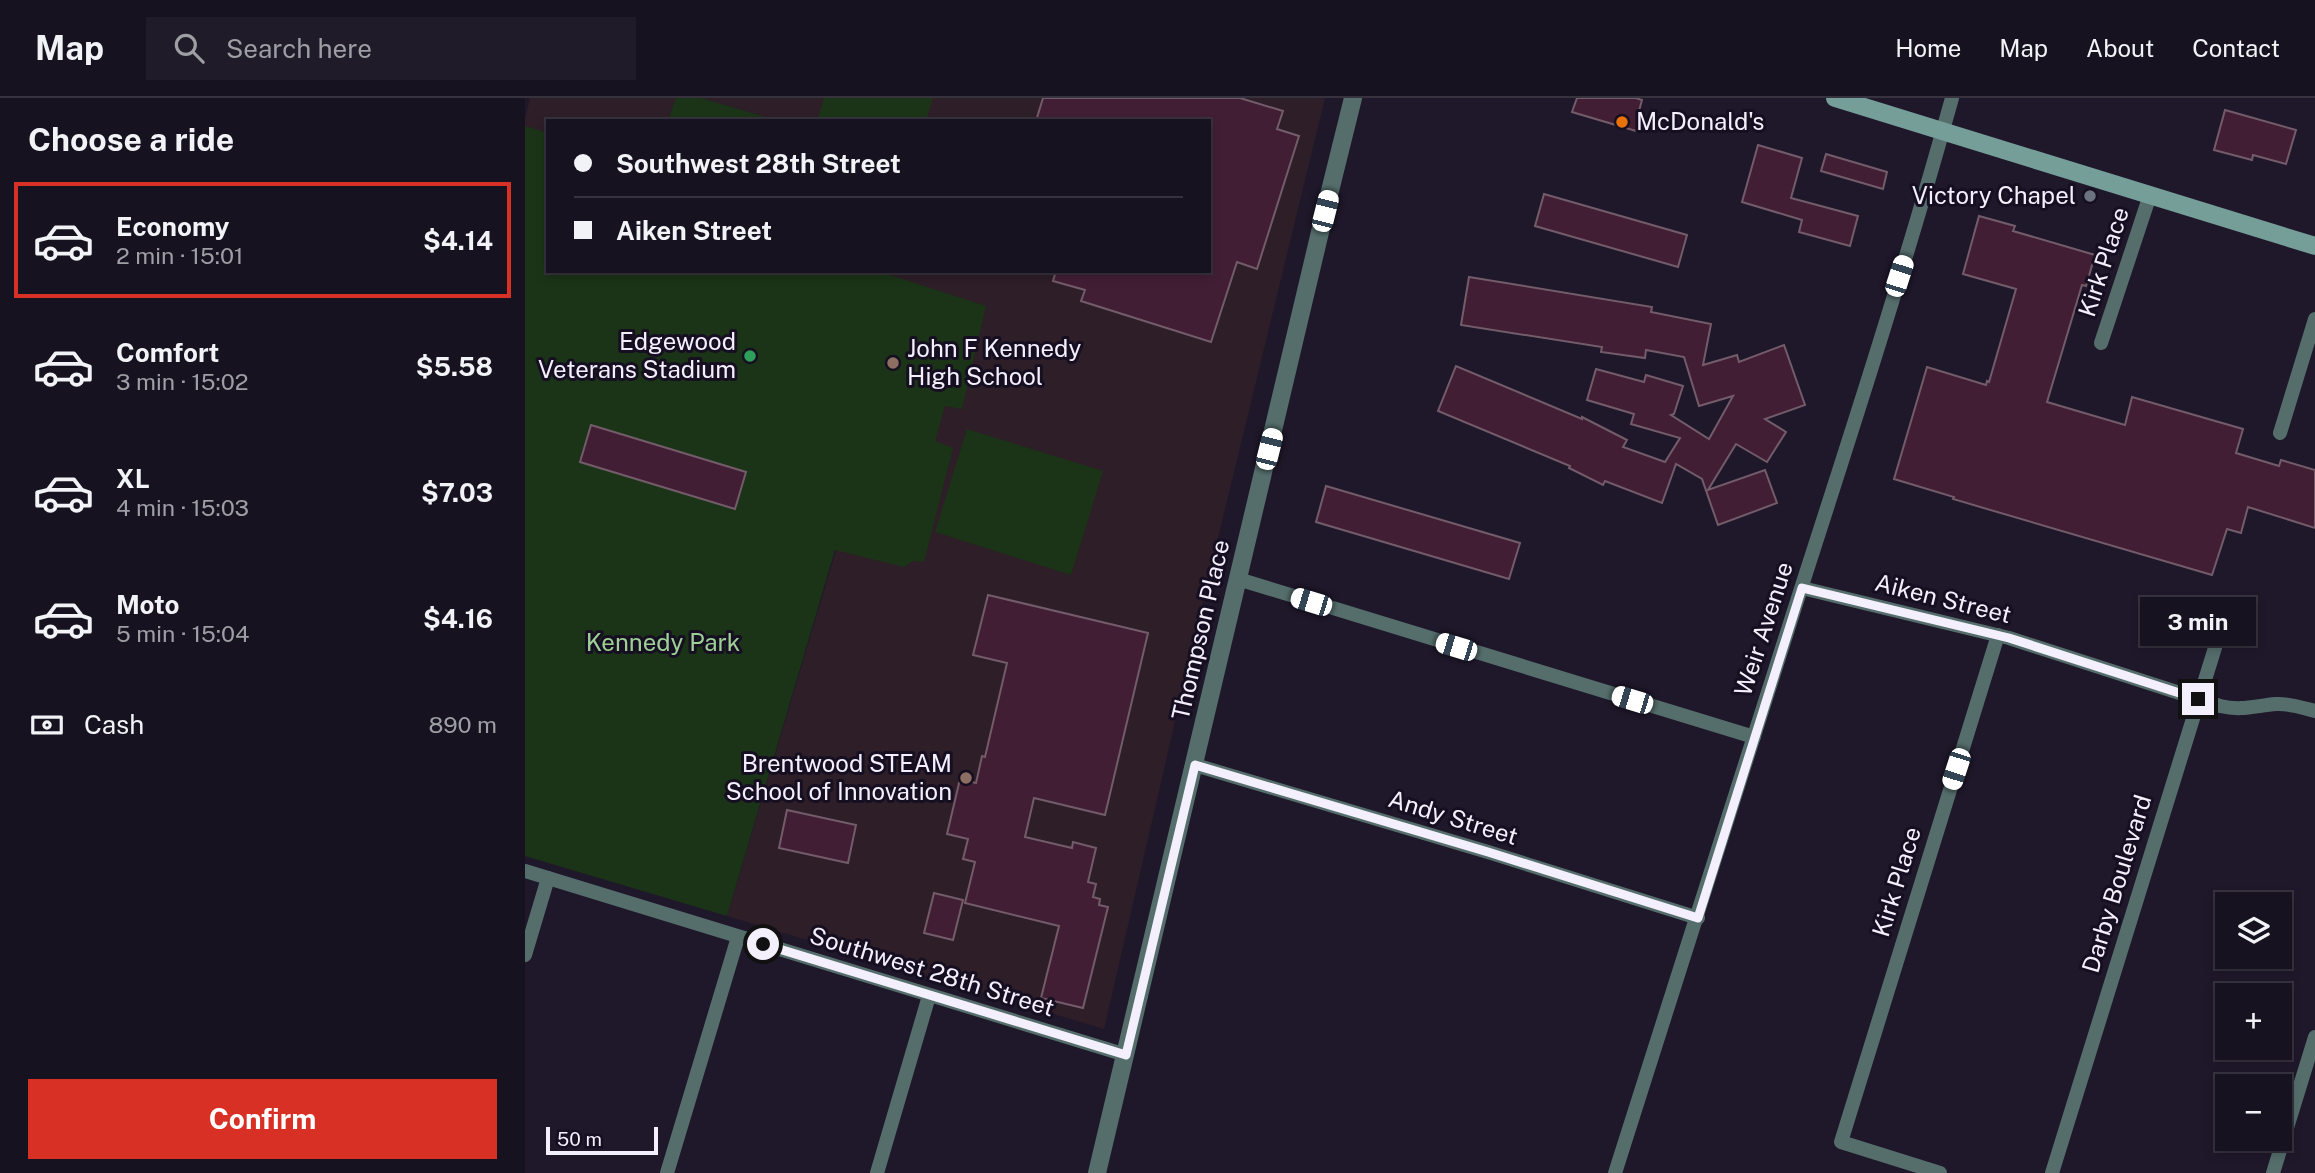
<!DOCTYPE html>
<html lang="en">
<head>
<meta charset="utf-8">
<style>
	:root { --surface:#171220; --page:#201b29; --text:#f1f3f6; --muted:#9e9ea5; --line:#36323e; --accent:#d93025 }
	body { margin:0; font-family:"Public Sans",sans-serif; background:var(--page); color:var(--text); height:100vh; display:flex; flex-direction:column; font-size:26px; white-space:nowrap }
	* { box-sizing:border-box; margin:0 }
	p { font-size:23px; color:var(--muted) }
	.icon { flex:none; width:38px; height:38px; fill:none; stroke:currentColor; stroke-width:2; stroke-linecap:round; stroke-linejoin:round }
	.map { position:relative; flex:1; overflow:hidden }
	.drawer { display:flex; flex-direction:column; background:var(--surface); width:525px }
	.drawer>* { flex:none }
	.hud { position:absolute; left:21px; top:21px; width:665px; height:154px; border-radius:0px; box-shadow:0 4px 10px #0003,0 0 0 2px var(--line); display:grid; align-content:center; height:154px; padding:0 28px; background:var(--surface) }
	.fabs { position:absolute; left:1690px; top:794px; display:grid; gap:14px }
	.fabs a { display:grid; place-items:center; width:77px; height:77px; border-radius:0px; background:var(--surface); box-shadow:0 4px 10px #0003,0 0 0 2px var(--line); font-size:35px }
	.scale { position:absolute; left:21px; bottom:18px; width:112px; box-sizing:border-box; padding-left:7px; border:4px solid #f3effc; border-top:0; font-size:19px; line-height:24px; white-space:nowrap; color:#f3effc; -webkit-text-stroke:5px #160f21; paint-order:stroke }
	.end { position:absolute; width:32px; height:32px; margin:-16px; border:9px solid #f3effc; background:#111; box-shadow:0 0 0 4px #111 }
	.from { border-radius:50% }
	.bubble { position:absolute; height:49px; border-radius:0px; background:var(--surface); box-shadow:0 4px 10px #0003,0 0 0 2px var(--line); font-size:23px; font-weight:700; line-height:49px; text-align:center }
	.car { position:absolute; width:21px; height:42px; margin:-21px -10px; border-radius:9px; box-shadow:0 0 5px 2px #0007; background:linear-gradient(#fff 24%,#345 0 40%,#fff 0 76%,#345 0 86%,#fff 0) }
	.hud b { display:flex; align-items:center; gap:24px; height:66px; font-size:26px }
	.hud b+b { border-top:2px solid var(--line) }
	.hud i { width:18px; height:18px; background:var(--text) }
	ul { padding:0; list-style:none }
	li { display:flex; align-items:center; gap:21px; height:116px; margin:0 14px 10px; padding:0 14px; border:4px solid transparent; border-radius:0px }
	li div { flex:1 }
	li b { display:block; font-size:26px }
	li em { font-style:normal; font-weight:700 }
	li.active { border-color:var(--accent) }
	li>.icon { width:63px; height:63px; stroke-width:1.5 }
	h2 { padding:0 28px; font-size:32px; line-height:84px }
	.pay { display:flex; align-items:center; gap:18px; height:77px; padding:0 28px; font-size:26px }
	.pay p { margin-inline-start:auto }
	.primary-button { display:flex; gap:14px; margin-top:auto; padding:14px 28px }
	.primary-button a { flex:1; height:80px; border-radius:0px; background:var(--accent); color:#fff; font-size:28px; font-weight:700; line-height:80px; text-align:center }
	header { display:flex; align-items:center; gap:42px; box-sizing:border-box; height:98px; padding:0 35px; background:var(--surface); border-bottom:2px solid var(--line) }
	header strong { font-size:33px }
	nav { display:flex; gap:38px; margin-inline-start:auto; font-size:24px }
	.search { width:490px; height:63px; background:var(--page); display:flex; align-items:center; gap:18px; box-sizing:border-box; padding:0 24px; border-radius:0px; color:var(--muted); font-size:26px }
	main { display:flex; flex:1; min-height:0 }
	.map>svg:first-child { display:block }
	.education { fill:#2d1e28; fill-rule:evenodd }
	.green { fill:#1b3417 }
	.building { fill:#421e35; stroke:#735c6a; stroke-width:2 }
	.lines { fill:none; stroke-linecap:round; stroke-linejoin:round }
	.minor { stroke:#556e6c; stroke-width:14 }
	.tertiary { stroke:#556e6c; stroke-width:18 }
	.secondary { stroke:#759e99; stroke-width:18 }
	.route { stroke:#f3effc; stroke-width:9 }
	.food-dot { fill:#e8710a; stroke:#160f21; stroke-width:2.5 }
	.worship-dot { fill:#6b7280; stroke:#160f21; stroke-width:2.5 }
	.leisure-dot { fill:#2e9e5b; stroke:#160f21; stroke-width:2.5 }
	.education-dot { fill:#8d6e63; stroke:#160f21; stroke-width:2.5 }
	.labels { text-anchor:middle; stroke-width:6; stroke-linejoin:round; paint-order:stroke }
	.poi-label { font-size:24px; fill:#f3effc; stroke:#160f21; text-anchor:end }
	.street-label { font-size:24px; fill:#f3effc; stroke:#160f21 }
	.park-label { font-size:24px; fill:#9ed096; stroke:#160f21 }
</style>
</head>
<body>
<header>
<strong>Map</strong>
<div class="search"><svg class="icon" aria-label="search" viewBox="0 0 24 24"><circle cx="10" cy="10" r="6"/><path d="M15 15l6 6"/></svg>Search here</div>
<nav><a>Home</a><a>Map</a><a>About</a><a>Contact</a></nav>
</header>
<main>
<section class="drawer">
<h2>Choose a ride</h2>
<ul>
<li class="active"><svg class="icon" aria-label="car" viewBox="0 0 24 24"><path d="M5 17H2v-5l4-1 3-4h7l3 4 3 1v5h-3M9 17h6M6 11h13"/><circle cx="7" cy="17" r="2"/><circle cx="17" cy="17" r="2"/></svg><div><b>Economy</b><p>2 min · 15:01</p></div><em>$4.14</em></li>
<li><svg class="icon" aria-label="car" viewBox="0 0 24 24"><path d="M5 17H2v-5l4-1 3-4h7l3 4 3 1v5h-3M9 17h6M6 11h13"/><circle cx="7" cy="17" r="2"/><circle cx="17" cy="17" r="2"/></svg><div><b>Comfort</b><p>3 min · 15:02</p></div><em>$5.58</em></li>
<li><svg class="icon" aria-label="car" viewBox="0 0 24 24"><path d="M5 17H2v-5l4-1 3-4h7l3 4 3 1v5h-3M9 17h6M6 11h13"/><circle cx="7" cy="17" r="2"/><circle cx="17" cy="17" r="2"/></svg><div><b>XL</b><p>4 min · 15:03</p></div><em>$7.03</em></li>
<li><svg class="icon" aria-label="car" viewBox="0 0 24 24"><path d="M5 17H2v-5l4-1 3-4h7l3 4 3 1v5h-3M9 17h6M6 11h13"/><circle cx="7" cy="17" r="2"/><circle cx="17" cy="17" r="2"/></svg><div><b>Moto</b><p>5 min · 15:04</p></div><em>$4.16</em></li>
</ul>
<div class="pay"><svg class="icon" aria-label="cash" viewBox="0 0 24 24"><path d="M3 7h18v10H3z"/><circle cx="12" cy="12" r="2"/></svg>Cash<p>890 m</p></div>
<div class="primary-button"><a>Confirm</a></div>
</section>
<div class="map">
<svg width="1790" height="1075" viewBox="0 0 1790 1075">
	<rect width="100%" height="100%" fill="#1f182b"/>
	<path class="education" d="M 5,0 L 800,0 L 683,481 L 579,931 L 202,818 L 311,452 L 0,356 L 0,22 ZM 23,23 L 684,23 L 684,173 L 23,173 Z"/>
	<g class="green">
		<polygon points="151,0 176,0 254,23 143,23"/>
		<polygon points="299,0 408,0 401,23 292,23"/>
		<polygon points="0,28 23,35 23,173 366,173 365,177 461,208 437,311 420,308 410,343 428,350 399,464 388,463 379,469 310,452 202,818 0,758"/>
		<polygon points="442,331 578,373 546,477 410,434"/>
	</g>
	<g class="building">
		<polygon points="518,0 715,0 758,13 752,31 774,38 732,171 712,164 686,244 556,203 560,192 528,183 531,173 684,173 684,23 511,23"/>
		<polygon points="1052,0 1111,0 1117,2 1114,13 1117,14 1111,33 1047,14"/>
		<polygon points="1700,12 1771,32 1761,66 1728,57 1727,62 1689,52"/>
		<polygon points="1233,47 1277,60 1266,100 1333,118 1325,148 1274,134 1277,122 1217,104"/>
		<polygon points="1301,56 1362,74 1358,91 1296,73"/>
		<polygon points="1019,96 1162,137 1153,169 1010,128"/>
		<polygon points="1454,118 1490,128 1488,133 1570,157 1561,188 1557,187 1522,304 1600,327 1607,299 1718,331 1711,355 1754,368 1756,362 1790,372 1790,430 1723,409 1716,435 1702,431 1687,477 1428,401 1429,399 1369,381 1402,269 1461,287 1462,283 1464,284 1491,191 1438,176"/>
		<polygon points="944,179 1127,209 1126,214 1186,226 1178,267 1212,257 1214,264 1259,247 1280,307 1240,321 1261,334 1242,364 1211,346 1183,392 1240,372 1252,405 1193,427 1177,381 1151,366 1137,405 1080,383 1078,387 1044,370 1045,368 913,313 931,268 1057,321 1057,319 1102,342 1098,349 1140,364 1155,340 1106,326 1109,316 1062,302 1071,271 1119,284 1121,277 1158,288 1149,316 1146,317 1184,341 1208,298 1174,308 1159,259 1121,252 1120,260 1076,254 1077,249 936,227"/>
		<polygon points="66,327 221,374 210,411 55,364"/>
		<polygon points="801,388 995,445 984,481 791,424"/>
		<polygon points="463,497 623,535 580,717 509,700 500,739 547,750 548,744 571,750 563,784 571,786 568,799 575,801 574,807 583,809 558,910 516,900 534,828 440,805 450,764 438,761 443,741 422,736 435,681 451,685 457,658 460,659 482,565 448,557"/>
		<polygon points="262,712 331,727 323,765 254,750"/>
		<polygon points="409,795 438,802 428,842 399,835"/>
	</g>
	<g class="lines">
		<g class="minor">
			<polyline points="1576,245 1625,97"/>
			<polyline points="1755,335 1790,221"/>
			<polyline points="713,481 1229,639"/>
			<path d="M 1277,490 L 1484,540 L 1695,608 C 1717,613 1729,608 1751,606 C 1764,605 1778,610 1790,613"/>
			<polyline points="670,667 963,754 1173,820"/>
			<polyline points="0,773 601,957"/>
			<polyline points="0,857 23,780"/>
			<polyline points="142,1075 213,839"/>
			<polyline points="352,1075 404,898"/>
			<path d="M 1090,1075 C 1152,885 1211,694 1272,503 C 1326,336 1380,169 1427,0"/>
			<polyline points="1415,1075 1316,1044 1473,537"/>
			<polyline points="1527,1075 1702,511"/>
			<polyline points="1748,1075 1790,939"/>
		</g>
		<polyline class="tertiary" points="572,1075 800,113 828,0"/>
		<polyline class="secondary" points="1310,0 1790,148"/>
	</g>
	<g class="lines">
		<polyline class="route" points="238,846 601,957 670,667 963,754 1173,820 1277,490 1484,540 1673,601"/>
	</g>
	<circle class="food-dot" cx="1097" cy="24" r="7"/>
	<circle class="worship-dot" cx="1565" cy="98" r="7"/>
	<circle class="leisure-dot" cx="225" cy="258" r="7"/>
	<g class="education-dot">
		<circle cx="368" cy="265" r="7"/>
		<circle cx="441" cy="680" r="7"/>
	</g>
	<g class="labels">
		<g class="poi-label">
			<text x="1111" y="32" text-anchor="start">McDonald's</text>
			<text x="1551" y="106">Victory Chapel</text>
			<text x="211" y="252">Edgewood<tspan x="211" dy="28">Veterans Stadium</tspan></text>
			<text x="382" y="259" text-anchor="start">John F Kennedy<tspan x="382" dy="28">High School</tspan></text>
			<text x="427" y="674">Brentwood STEAM<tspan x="427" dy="28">School of Innovation</tspan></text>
		</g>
		<g class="street-label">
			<text transform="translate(1579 164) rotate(-72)" y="8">Kirk Place</text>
			<text transform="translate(1418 501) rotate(14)" y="8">Aiken Street</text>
			<text transform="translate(1239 531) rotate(-72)" y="8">Weir Avenue</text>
			<text transform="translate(676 532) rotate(-77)" y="8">Thompson Place</text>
			<text transform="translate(928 720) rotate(17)" y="8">Andy Street</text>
			<text transform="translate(1372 784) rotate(-73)" y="8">Kirk Place</text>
			<text transform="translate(1592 786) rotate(-73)" y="8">Darby Boulevard</text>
			<text transform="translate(407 874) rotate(17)" y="8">Southwest 28th Street</text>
		</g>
		<g class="park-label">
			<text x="138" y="553">Kennedy Park</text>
		</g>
	</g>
</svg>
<div class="fabs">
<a><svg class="icon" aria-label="layers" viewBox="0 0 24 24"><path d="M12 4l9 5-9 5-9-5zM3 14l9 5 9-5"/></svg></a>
<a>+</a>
<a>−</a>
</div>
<div class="scale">50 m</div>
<i class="end from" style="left:238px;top:846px"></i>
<i class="end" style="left:1673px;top:601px"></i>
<div class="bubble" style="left:1615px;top:499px;width:116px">3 min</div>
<i class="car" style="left:800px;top:113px;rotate:14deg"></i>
<i class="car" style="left:1374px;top:178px;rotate:18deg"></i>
<i class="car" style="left:744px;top:351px;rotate:14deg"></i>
<i class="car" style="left:786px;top:504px;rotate:287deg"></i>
<i class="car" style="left:931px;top:549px;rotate:287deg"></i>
<i class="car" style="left:1107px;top:602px;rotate:287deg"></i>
<i class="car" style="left:1431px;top:671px;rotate:198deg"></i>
<div class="hud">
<b><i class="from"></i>Southwest 28th Street</b>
<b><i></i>Aiken Street</b>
</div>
</div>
</main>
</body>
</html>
